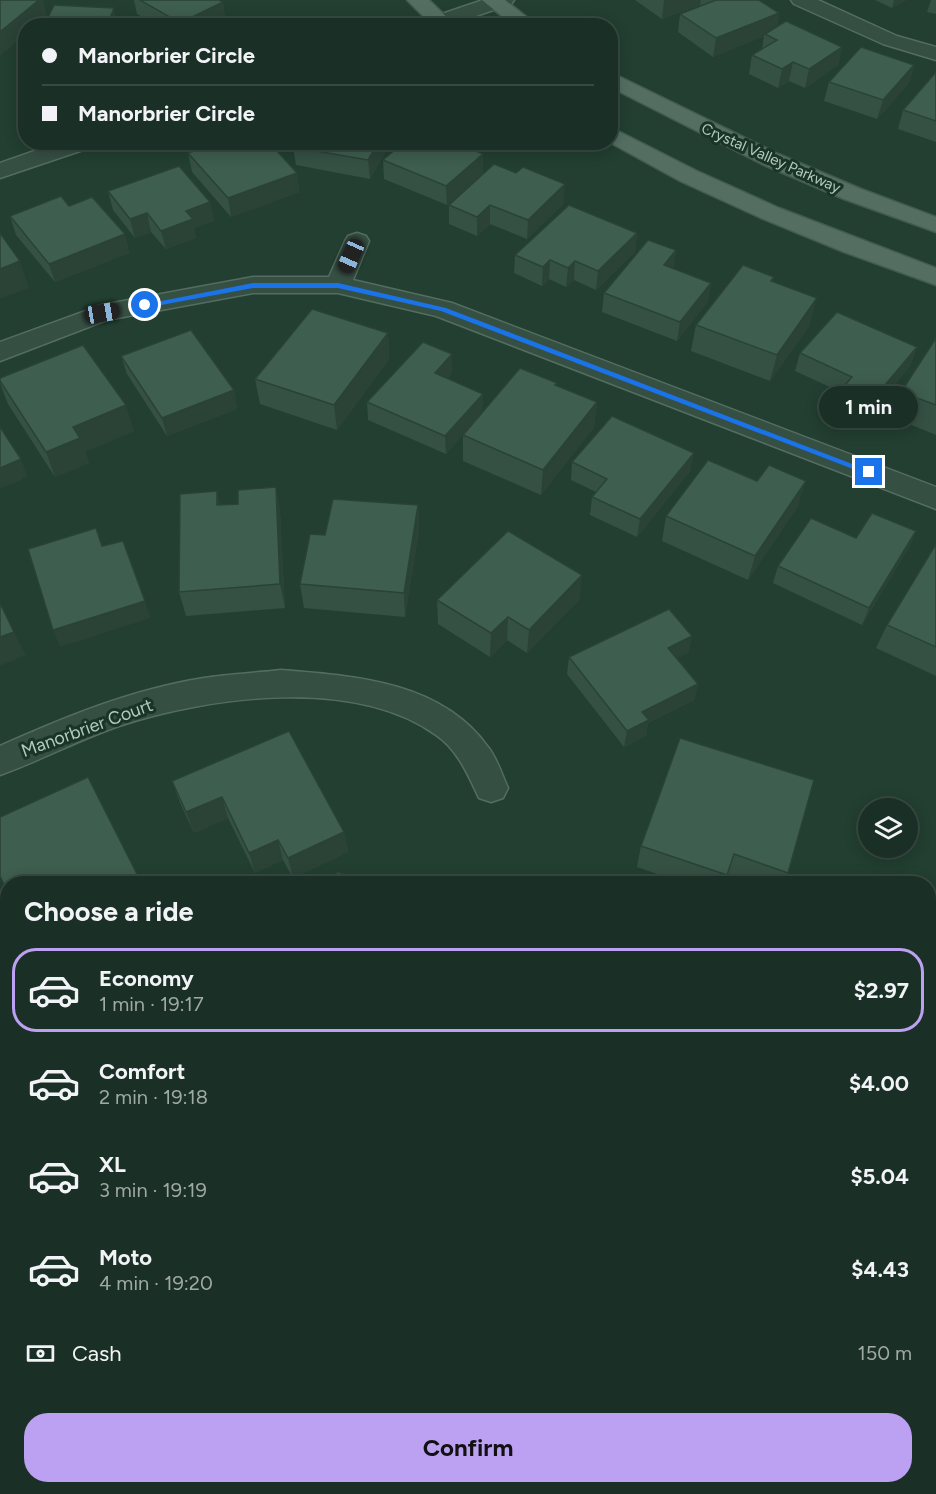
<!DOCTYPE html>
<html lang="en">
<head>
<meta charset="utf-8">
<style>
	:root { --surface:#1a2f25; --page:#273b32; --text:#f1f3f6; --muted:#9fa9a7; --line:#384a42; --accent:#bca0f2 }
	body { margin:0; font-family:Figtree,sans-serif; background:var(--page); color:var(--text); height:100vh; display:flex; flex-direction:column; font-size:22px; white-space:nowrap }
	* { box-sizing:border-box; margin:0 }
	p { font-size:20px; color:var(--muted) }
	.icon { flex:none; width:33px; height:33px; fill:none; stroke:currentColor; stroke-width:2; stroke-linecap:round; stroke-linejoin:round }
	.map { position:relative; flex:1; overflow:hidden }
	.details { position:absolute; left:0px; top:876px; width:936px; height:618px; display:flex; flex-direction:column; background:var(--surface); border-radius:24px 24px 0 0; box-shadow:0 3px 15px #0003,0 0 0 2px var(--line) }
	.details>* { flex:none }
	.banner { position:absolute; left:18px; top:18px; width:600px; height:132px; border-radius:24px; box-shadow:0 3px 15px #0003,0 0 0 2px var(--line); display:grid; align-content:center; height:132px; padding:0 24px; background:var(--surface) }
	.fabs { position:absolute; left:858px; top:798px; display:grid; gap:12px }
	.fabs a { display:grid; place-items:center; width:60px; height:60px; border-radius:50%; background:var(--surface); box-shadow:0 3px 15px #0003,0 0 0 2px var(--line); font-size:30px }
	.end { position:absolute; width:27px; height:27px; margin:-14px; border:8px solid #1a73e8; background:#fff; box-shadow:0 0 0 3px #fff }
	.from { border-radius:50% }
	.bubble { position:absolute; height:42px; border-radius:21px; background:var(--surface); box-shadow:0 3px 15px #0003,0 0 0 2px var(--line); font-size:20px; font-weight:700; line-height:42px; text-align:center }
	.car { position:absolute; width:18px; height:36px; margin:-18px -9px; border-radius:8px; box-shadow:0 0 4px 2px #0007; background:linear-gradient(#222 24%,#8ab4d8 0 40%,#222 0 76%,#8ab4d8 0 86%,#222 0) }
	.banner b { display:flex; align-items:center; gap:21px; height:57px; font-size:22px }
	.banner b+b { border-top:2px solid var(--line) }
	.banner i { width:15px; height:15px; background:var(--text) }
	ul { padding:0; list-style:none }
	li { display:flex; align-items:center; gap:18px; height:84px; margin:0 12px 9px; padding:0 12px; border:3px solid transparent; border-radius:24px }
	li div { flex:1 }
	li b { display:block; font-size:22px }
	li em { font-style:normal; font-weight:700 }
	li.selected { border-color:var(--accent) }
	li>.icon { width:54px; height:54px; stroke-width:1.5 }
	h2 { padding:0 24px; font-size:27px; line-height:72px }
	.pay { display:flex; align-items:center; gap:15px; height:66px; padding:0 24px; font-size:22px }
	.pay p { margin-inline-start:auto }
	.cta { display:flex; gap:12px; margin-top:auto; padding:12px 24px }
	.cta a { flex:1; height:69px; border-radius:24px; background:var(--accent); color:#111; font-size:24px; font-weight:700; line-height:69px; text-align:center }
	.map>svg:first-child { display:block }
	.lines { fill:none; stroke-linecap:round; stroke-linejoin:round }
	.minor-casing { stroke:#546d61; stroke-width:3 }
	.major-casing { stroke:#425b4f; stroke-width:3 }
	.minor { fill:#364f43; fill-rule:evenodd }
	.major { fill:#546f62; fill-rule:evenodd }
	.wall { fill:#355144 }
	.shaded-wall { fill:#2b4237 }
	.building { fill:#3e5e4f; stroke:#2b4237; stroke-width:1.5 }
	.route { fill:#1a73e8 }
	.labels { text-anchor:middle; stroke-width:6; stroke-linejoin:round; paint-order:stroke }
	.far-street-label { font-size:15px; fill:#b2cabf; stroke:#1b3428 }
	.street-label { font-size:18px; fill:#b2cabf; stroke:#1b3428 }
</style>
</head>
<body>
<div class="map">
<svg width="936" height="1494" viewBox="0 0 936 1494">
	<rect width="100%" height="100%" fill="#223f31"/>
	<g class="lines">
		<g class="minor-casing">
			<g id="minor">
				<polygon points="483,0 514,0 511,4 447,26 415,26 418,22"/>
				<polygon points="791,0 818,0 897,36 936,47 936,60 883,44 794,4"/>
				<polygon points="60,142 95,142 92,147 0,178 0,163"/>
				<polygon points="357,233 366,236 369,241 353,280 452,303 936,487 936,509 436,316 338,293 253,293 107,320 0,361 0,342 102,305 253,277 329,277 345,241 348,236"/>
				<path d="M 281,670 C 354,676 441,681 488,747 C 497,758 502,775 508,788 L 503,798 L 491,802 L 479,798 C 468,775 458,750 436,735 C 356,677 211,696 122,725 C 80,739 42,760 0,775 L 0,746 C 65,717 133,689 204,678 C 229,674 255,673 281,670 Z"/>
				<polygon points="936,1297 936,1343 928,1346 928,1300"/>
				<polygon points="708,1486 759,1486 756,1494 705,1494"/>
			</g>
		</g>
		<g class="major-casing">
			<g id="major">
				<polygon points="407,0 429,0 456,26 433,26"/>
				<polygon points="482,0 505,0 538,26 514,26"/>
				<polygon points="610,72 778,154 861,189 936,217 936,232 844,199 762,164 610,87"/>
				<polygon points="610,127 697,171 779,208 936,268 936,285 844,252 761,218 680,181 609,142 610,142"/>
			</g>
		</g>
		<use href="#minor" class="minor"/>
		<use href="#major" class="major"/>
	</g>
	<g class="wall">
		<polygon points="134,0 219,0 223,2 225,20 215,26 156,26 137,14"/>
		<polygon points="635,0 759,0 779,13 777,27 842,47 838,65 805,88 789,81 778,88 749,74 752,55 762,49 764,36 713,57 678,32 680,14 701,6 700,5 662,19"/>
		<polygon points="875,0 906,0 892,8"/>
		<polygon points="931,0 936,0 936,14 927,12"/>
		<polygon points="914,65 909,83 877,119 824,101 829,82"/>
		<polygon points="936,72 936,142 898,129 903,110"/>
		<polygon points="296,142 391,142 370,179 296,165 293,147"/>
		<polygon points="188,153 297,173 299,192 231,217 192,172"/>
		<polygon points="483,154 483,173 447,205 384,179 383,160"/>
		<polygon points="108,191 210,202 214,221 194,228 196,238 166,249 151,232 135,238 113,210"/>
		<polygon points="564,203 527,239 490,224 477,236 449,224 449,205"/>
		<polygon points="69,206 125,234 129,253 55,282 16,235 10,216"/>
		<polygon points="637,233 635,252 596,290 574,280 566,287 549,279 542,286 514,273 515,255"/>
		<polygon points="676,250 673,269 711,283 708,301 677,341 602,312 604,293"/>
		<polygon points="774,277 773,282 810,325 770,381 691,351 696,325"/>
		<polygon points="388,333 389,359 337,430 260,404 255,379"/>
		<polygon points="936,338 936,435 892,417 901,392"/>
		<polygon points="917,347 910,366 868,417 839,404 843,393 795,371 800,353"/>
		<polygon points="121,356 234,390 237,409 167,436 127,374"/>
		<polygon points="452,373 447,379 483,394 482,412 446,454 368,420 367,402"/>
		<polygon points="0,378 134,431 85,452 89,463 55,477 8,404 0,383"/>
		<polygon points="556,386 597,402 594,427 541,495 463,461 463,435"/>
		<polygon points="572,462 690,471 637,537 590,515 592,497 596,492 571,480"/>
		<polygon points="276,487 280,512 285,608 186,616 179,592 217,491 220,505 238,504"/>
		<polygon points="418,505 419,529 405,617 304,608 300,584 325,535"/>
		<polygon points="798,506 748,580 662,541 666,516"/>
		<polygon points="916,531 908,549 862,625 773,583 778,566 856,538"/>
		<polygon points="936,544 936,676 876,648 887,625"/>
		<polygon points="580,599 527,653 507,640 490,657 438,624 437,600"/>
		<polygon points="692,636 688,653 677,658 698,684 694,700 648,723 646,736 624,747 567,674 569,657"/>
		<polygon points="680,738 788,873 783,884 753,884 727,875 724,884 686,884 637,867 641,846"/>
		<polygon points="172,781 344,832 348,852 293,878 283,860 255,873 228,818 194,833 180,803"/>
		<polygon points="936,937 936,1083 928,1074 928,942"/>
	</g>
	<g class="shaded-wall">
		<polygon points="39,0 43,0 47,16 36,26 26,26 26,34 0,56 0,32"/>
		<polygon points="664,0 701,0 700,5 662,19"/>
		<polygon points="894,0 906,0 892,8"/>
		<polygon points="223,2 225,20 215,26 181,26 180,23"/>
		<polygon points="114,8 118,26 107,26"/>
		<polygon points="779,13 776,32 765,34 764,36 713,57 716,38"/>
		<polygon points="842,47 838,65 805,88 809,69"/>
		<polygon points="793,62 789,81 778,88 782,69"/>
		<polygon points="914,65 909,83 877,119 883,100"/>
		<polygon points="379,142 391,142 370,179 368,160"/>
		<polygon points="483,154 483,173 447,205 446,186"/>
		<polygon points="297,173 299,192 231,217 228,198"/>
		<polygon points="565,184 564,203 527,239 528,220"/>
		<polygon points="210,202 214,221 194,228 196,238 166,249 161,231 186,211"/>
		<polygon points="490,205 490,224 477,236 477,217"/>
		<polygon points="147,213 151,232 135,238 130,219"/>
		<polygon points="637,233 635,252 596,290 598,271"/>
		<polygon points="125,234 129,253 55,282 49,264"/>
		<polygon points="676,250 673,269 664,265"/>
		<polygon points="550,260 549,279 542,286 543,267"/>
		<polygon points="20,261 29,288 0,299 0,269"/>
		<polygon points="575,261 574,280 566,287 568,268"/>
		<polygon points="711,283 708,301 677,341 680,322"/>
		<polygon points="817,298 810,325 770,381 777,355"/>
		<polygon points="388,333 389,359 337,430 334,405"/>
		<polygon points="917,347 910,366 868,417 874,398"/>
		<polygon points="452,354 452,373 435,392 435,373"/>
		<polygon points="234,390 237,409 167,436 162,418"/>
		<polygon points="483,394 482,412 446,454 445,436"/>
		<polygon points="597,402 594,427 541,495 543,470"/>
		<polygon points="126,405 134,431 85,452 89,463 55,477 46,452 73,427"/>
		<polygon points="694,453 690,471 637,537 640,519"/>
		<polygon points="21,459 28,477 0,489 0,468"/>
		<polygon points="806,481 798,506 748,580 755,556"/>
		<polygon points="276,487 280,512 285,608 280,584"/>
		<polygon points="217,491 223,516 217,505"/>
		<polygon points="418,505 419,529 405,617 404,593"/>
		<polygon points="916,531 908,549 862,625 869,608"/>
		<polygon points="582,575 580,599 527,653 529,630"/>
		<polygon points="145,601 151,618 60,647 53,630"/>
		<polygon points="508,617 507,640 490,657 491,633"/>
		<polygon points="14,632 26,655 0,666 0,637"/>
		<polygon points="692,636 688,653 665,664 668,648"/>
		<polygon points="698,684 694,700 648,723 646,736 624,747 627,731 642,712"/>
		<polygon points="222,797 228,818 194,833 186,812"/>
		<polygon points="344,832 348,852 293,878 288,858"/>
		<polygon points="278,840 283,860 255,873 249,853"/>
		<polygon points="936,1123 936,1125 928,1132 928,1129"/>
		<polygon points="8,1151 8,1172 0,1176 0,1155"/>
		<polygon points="129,1486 147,1486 135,1494 118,1494"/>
		<polygon points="228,1486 236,1489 238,1494 231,1494"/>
		<polygon points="405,1486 413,1486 401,1494 394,1494"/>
		<polygon points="464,1486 469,1486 458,1494 453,1494"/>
	</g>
	<g class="building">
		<polygon points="0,0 39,0 0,32"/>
		<polygon points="140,0 219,0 223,2 180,23"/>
		<polygon points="716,0 759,0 779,13 716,38 680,14"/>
		<polygon points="54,5 114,8 107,26 44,26"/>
		<polygon points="786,21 842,47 809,69 793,62 782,69 752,55 777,40 765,34"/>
		<polygon points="861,47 914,65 883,100 829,82"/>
		<polygon points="936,72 936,121 903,110"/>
		<polygon points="218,142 269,142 297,173 228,198 188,153"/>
		<polygon points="296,142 379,142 368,160 293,147"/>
		<polygon points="404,142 454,142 483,154 446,186 383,160"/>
		<polygon points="494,164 516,173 523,167 565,184 528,220 490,205 477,217 449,205"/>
		<polygon points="179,166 210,202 186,211 193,219 161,231 147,213 130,219 108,191"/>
		<polygon points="61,196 69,206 92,197 125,234 49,264 10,216"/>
		<polygon points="569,205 637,233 598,271 575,261 568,268 550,260 543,267 515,255"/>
		<polygon points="0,233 20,261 0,269"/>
		<polygon points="648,240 676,250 664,265 711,283 680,322 604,293"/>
		<polygon points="743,265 774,277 771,281 817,298 777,355 696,325"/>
		<polygon points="312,309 388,333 334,405 255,379"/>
		<polygon points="837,312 917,347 874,398 845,385 852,377 800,353"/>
		<polygon points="191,330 234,390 162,418 121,356"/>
		<polygon points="936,338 936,405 901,392"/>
		<polygon points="423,342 452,354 435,373 483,394 445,436 367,402"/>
		<polygon points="83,345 126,405 73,427 80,438 46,452 0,381 0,378"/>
		<polygon points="520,368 557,383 555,385 597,402 543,470 463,435"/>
		<polygon points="612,416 694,453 640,519 592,497 607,479 572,462"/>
		<polygon points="0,427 21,459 0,468"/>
		<polygon points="708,460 757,481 769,465 806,481 755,556 666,516"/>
		<polygon points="276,487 280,584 179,592 180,494 217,491 217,505 238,504 238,490"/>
		<polygon points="333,499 418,505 404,593 300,584 310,534 325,535"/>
		<polygon points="872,513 916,531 869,608 778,566 811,518 856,538"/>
		<polygon points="96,528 102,546 123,541 145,601 53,630 28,549"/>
		<polygon points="508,531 582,575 529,630 508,617 491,633 437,600"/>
		<polygon points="936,544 936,647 887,625"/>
		<polygon points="0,603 14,632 0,637"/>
		<polygon points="669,609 692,636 668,648 698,684 642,712 649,720 627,731 569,657"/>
		<polygon points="289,731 344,832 288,858 278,840 249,853 222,797 186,812 172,781"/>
		<polygon points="680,738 814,780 788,873 734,854 727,875 641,846"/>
		<polygon points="88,777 142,884 8,884 8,893 0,876 0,817"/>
		<polygon points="337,872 374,884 332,884"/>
		<polygon points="936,937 936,1050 928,1042 928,942"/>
		<polygon points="8,1019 8,1151 0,1155 0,1023"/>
		<polygon points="928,1098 936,1107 936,1123 928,1129"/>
		<polygon points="8,1209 8,1297 7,1297 0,1277 0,1213"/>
		<polygon points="73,1486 129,1486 118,1494 76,1494"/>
		<polygon points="225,1486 228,1486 231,1494 214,1494"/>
		<polygon points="384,1486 405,1486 394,1494 387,1494"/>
		<polygon points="445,1486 464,1486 453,1494 449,1494"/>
	</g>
	<polygon class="route" points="253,283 338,283 446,308 873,472 866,474 441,311 338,288 253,288 145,308 141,305"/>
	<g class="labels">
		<g class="far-street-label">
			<text transform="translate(771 158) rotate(24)" y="5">Crystal Valley Parkway</text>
		</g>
		<g class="street-label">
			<text transform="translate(87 728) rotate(-20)" y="6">Manorbrier Court</text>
		</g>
	</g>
</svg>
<div class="fabs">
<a><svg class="icon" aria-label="layers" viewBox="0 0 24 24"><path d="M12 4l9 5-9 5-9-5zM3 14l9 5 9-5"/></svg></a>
</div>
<i class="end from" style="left:145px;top:305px"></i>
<i class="end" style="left:869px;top:472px"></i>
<div class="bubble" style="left:819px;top:386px;width:99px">1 min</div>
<i class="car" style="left:351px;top:256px;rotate:204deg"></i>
<i class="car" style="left:102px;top:313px;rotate:80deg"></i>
<div class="banner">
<b><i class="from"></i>Manorbrier Circle</b>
<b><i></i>Manorbrier Circle</b>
</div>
<section class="details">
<h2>Choose a ride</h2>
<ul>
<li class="selected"><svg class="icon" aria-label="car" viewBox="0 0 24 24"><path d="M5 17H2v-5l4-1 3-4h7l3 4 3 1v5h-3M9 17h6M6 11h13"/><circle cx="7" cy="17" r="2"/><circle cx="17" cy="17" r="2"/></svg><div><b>Economy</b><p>1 min · 19:17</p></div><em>$2.97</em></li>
<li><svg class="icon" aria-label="car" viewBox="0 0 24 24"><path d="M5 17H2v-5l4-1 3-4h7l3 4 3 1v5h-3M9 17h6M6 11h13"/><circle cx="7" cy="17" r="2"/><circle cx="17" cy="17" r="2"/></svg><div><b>Comfort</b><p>2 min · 19:18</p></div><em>$4.00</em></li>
<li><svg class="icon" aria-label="car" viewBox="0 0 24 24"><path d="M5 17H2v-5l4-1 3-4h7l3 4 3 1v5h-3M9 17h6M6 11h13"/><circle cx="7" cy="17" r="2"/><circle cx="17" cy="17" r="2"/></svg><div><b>XL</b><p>3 min · 19:19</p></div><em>$5.04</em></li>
<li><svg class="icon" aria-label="car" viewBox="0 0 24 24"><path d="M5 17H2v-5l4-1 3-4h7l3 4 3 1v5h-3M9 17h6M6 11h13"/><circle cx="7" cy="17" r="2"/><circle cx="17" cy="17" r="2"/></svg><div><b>Moto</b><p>4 min · 19:20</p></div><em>$4.43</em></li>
</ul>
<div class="pay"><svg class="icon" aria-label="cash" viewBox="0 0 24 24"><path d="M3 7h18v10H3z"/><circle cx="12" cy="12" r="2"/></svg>Cash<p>150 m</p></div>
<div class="cta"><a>Confirm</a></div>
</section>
</div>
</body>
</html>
